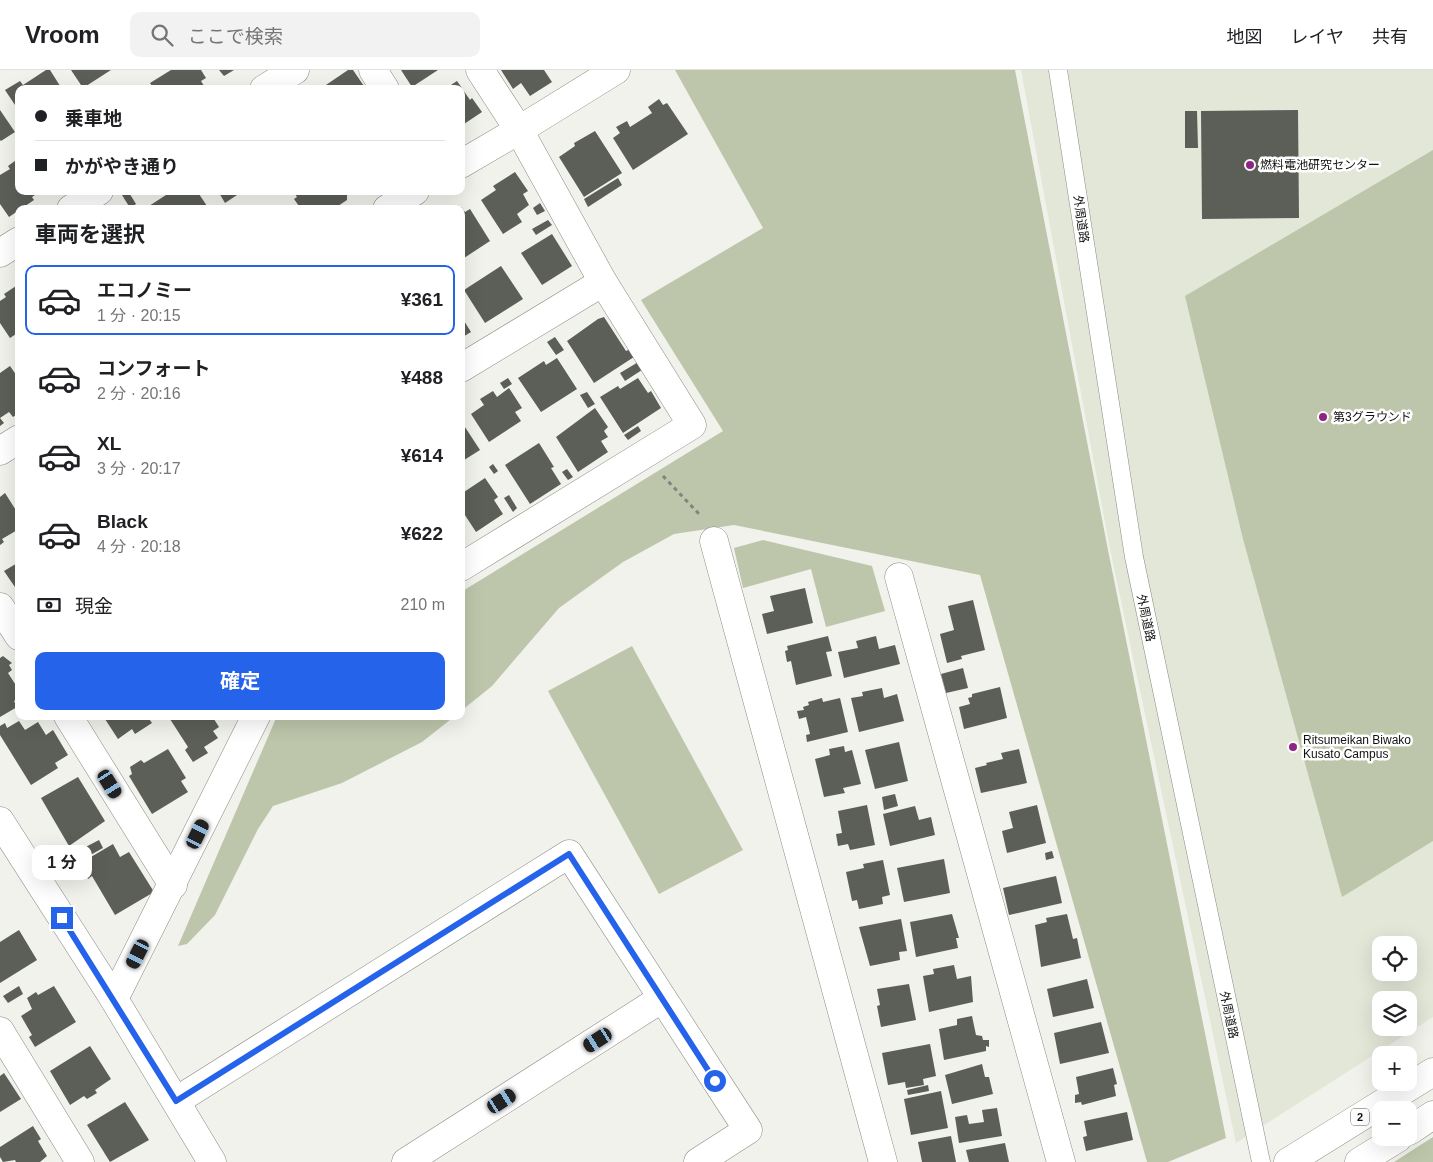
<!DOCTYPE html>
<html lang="ja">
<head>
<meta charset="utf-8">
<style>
	:root { --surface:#fff; --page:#f2f2f2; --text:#202124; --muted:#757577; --line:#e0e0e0; --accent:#2563eb }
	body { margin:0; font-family:Arial,"Noto Sans JP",sans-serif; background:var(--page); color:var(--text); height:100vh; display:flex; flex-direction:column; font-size:19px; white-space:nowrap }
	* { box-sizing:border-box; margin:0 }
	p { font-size:16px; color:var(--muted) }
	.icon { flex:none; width:28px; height:28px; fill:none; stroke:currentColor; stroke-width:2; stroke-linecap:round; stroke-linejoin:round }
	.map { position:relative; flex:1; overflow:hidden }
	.drawer { position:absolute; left:15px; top:135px; width:450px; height:515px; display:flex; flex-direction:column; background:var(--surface); border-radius:10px; box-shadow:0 5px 20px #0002 }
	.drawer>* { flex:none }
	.guide { position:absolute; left:15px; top:15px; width:450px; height:110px; border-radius:10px; box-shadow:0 5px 20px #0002; display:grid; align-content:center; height:110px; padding:0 20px; background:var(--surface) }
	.fabs { position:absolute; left:1372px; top:866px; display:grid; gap:10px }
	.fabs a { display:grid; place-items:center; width:45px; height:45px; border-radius:10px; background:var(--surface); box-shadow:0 5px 20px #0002; font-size:25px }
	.end { position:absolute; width:22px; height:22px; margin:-11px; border:6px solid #2563eb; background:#fff; box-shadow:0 0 0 2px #fff }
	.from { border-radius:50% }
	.bubble { position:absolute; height:35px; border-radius:10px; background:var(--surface); box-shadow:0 5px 20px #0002; font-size:16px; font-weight:700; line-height:35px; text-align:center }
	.car { position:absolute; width:15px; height:30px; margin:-15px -8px; border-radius:6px; box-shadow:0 0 4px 1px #0007; background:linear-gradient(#222 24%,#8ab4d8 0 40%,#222 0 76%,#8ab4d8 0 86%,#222 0) }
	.guide b { display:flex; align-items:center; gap:18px; height:48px; font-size:19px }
	.guide b+b { border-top:1px solid var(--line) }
	.guide i { width:12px; height:12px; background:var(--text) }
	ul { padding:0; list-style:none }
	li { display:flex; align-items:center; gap:15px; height:70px; margin:0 10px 8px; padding:0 10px; border:2px solid transparent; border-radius:10px }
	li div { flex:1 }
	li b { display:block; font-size:19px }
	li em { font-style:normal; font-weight:700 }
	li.current { border-color:var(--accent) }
	li>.icon { width:45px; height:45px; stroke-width:1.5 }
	h2 { padding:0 20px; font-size:22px; line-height:60px }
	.pay { display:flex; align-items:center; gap:12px; height:55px; padding:0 20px; font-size:19px }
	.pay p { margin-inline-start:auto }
	.action { display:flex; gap:10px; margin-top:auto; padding:10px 20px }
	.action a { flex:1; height:58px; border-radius:10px; background:var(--accent); color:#fff; font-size:20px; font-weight:700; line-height:58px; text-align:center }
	header { display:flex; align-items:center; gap:30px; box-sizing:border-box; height:70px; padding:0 25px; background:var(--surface); border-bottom:1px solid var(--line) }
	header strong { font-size:24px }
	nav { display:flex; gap:28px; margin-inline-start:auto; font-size:18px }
	.search { width:350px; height:45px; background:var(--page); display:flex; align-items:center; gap:12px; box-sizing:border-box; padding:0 18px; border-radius:10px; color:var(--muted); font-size:19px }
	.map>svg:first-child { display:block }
	.built { fill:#e2e7d8; fill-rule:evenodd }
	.green { fill:#bdc6aa }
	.building { fill:#5c5e58 }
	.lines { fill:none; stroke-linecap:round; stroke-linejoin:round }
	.lane-casing { stroke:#898b84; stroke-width:19 }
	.street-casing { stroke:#898b84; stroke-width:29 }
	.secondary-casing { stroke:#898b84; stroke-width:29 }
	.primary-casing { stroke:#898b84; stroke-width:29 }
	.path { stroke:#82847f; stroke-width:3; stroke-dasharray:4 4; stroke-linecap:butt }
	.lane { stroke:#fff; stroke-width:18 }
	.street { stroke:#fff; stroke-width:28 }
	.secondary { stroke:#fff; stroke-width:28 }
	.primary { stroke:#fff; stroke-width:28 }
	.route { stroke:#2563eb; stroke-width:6 }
	.poi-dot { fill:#8f2386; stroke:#fff; stroke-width:2 }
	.labels { text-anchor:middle; stroke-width:5; stroke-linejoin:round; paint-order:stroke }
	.shield { fill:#fff; stroke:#585958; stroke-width:1 }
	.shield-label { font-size:11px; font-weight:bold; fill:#111210 }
	.poi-label { font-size:12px; fill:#111210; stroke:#fff; text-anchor:start }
	.street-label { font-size:12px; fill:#111210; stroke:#fff }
</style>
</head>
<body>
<header>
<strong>Vroom</strong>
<div class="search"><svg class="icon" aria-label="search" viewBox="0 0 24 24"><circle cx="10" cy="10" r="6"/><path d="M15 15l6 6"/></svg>ここで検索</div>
<nav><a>地図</a><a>レイヤ</a><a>共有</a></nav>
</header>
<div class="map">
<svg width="1433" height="1092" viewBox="0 0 1433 1092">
	<rect width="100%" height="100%" fill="#f0f2eb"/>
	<path class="built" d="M 1021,0 L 1433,0 L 1433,947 L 1236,1073 L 1110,479 ZM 1381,875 L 1409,875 L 1409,902 L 1381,902 ZM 1381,930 L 1409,930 L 1409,958 L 1381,958 Z"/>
	<g class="green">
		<polygon points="675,0 1015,0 1108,480 1226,1068 1168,1092 1147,1092 980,505 734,455 674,464 623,492 559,538 492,616 461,641 461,522 723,361 641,230 763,158"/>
		<polygon points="1433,80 1433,771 1342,827 1243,469 1185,226"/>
		<polygon points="763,470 872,496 885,541 826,557 811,499 743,518 734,478"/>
		<polygon points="632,576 743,780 659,824 548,621"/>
		<polygon points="277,646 455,646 422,672 342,713 273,736 258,759 215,845 187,874 178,876"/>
		<polygon points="1433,1067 1433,1092 1394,1092"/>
	</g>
	<g class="building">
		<polygon points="46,0 50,0 62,19 19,19 19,41 5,20 20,11 23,15"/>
		<polygon points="71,0 111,0 83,18"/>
		<polygon points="171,0 201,0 206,8 201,11 206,19 154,19 150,13"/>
		<polygon points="219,0 234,0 224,6"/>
		<polygon points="348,0 353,0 366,19 320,19"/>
		<polygon points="401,0 438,0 412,17"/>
		<polygon points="501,0 544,0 552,12 530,26 521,13 513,19"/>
		<polygon points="457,11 470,30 472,28 482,42 461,56 461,19 445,19"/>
		<polygon points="659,29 663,35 667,33 688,64 633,100 613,68 620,63 616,57 627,51 630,57 652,43 648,37"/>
		<polygon points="0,40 15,62 1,71 0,70"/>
		<polygon points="1298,40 1299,148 1202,149 1201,41"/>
		<polygon points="1185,41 1197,41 1198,78 1185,78"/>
		<polygon points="595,61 622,103 584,127 559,87 575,76 574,73"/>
		<polygon points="19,88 19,121 41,121 32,127 34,130 9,147 0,134 0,105 10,99 8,96"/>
		<polygon points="515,102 528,121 523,124 529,135 517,144 522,152 503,164 481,130 496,120 493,116"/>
		<polygon points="618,108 622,115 588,137 584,129"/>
		<polygon points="128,121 136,134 130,138 122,125"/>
		<polygon points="163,121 174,121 175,124 179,121 197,121 209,139 151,139 149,136 166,125"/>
		<polygon points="218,121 243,121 225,133"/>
		<polygon points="293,121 347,121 347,130 338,136 340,139 301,139 294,129 297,127"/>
		<polygon points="540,133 545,141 537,145 533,138"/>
		<polygon points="461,137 465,142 470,139 490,171 461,190"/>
		<polygon points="548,150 552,155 536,165 532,159"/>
		<polygon points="552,164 572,196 542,215 521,183"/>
		<polygon points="501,196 523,229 485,253 464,220"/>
		<polygon points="19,214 19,262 10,268 0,253 0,231 6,227 4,224"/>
		<polygon points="461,237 465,244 461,246 471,262 461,268"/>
		<polygon points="604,247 626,281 632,278 637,285 594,313 567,271 598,249"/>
		<polygon points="555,267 564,280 556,285 547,272"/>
		<polygon points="557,288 577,319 541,342 518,308 544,291 546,295"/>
		<polygon points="640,291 645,298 625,311 620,303"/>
		<polygon points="10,296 19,309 19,317 16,319 19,323 19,343 13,347 9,342 0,348 4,353 0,356 0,303"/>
		<polygon points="508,308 512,314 504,319 500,313"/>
		<polygon points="638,308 648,323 651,321 661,338 623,363 600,327 618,316 620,319"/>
		<polygon points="509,318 522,338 515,342 521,351 489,372 471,344 484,335 480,329 493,321 497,327"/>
		<polygon points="587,322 595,334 588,338 580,325"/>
		<polygon points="595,338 608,357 604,361 608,367 601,371 608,382 578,402 556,367"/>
		<polygon points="461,351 480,380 461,392"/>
		<polygon points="638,356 641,361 628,370 624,365"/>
		<polygon points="539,373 554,397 551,398 561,414 530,434 505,395"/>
		<polygon points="493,394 498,401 494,404 489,397"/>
		<polygon points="567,399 573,407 568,410 562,402"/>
		<polygon points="485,408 498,427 494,430 503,444 476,462 461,439 461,424"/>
		<polygon points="5,423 19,445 19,459 2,469 4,472 0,475 0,427"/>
		<polygon points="509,425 517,438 513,442 504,428"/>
		<polygon points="19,492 19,523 4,501"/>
		<polygon points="805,518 813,553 767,564 762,544 774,541 770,526"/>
		<polygon points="973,530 985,580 961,586 962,589 947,593 940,564 954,560 948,536"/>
		<polygon points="828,566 832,581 826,582 832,606 796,615 791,591 787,592 785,581 788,580 787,576"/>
		<polygon points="876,566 879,579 895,575 900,594 844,608 838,582 858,578 856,571"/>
		<polygon points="3,586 12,593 9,595 12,600 8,603 19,620 19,628 14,631 17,637 0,647 0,588"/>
		<polygon points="963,598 968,618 946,623 941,604"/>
		<polygon points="1000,617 1007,648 964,659 959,637 970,634 968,628 972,627 972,624"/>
		<polygon points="882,618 884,628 897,624 904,651 859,662 851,628 863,626 862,622"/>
		<polygon points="822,628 823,632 840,628 848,662 807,672 806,665 810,664 806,647 799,649 797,641 804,640 803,637 809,635 808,632"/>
		<polygon points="103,646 147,646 152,653 135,664 132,659 118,669"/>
		<polygon points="168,646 212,646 219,657 213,661 218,668 204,677 208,683 193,692 185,680 188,677"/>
		<polygon points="19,651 25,660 38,652 46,665 53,660 68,685 55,693 58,698 31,715 0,665 0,656 5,653 7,658"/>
		<polygon points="899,672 908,711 875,719 865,680"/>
		<polygon points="844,676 845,682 852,680 861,714 843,718 845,723 824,727 815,689 830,685 829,679"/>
		<polygon points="168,679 186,708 181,711 188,722 152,744 129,706 132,704 130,697 141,690 144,693"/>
		<polygon points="1019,679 1027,713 981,723 975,698 987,695 986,693 1003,689 1001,683"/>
		<polygon points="78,707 105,751 69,776 41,728"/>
		<polygon points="895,724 898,736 884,740 882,727"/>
		<polygon points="867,735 875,775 850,780 848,774 838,776 836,764 842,763 838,741"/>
		<polygon points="1037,735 1046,773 1007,783 1002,761 1013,758 1009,742"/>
		<polygon points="915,736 919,750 931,747 935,765 890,776 883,744"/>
		<polygon points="99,770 103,778 85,788 80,780"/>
		<polygon points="113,774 120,787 129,782 154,822 115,845 92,806 88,809 79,794"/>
		<polygon points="1052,781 1054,788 1046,790 1045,783"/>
		<polygon points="944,789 950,823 904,832 897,798"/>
		<polygon points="883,790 890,825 882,827 883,834 859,839 857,830 852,831 846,802 864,798 863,794"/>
		<polygon points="1056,806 1062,833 1009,845 1003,818"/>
		<polygon points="952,844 959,868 956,868 958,878 916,887 910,852"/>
		<polygon points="1067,844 1073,869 1077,868 1081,888 1041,897 1035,855 1047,852 1046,848"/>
		<polygon points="901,849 907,881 899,882 900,890 870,896 859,857"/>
		<polygon points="19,860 37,890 0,913 0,872"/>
		<polygon points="954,895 957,909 971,906 973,932 929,942 923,906 934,904 933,899"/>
		<polygon points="1087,909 1094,938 1053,947 1047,919"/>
		<polygon points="909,914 916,950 881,957 877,936 880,935 877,919"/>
		<polygon points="19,916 23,924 8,933 3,926"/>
		<polygon points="54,916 76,952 35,977 29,967 32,965 21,946 32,939 27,928 36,922 38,925"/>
		<polygon points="972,946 976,965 982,966 983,970 989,970 989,977 986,976 986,981 944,990 939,959 957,955 957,949"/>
		<polygon points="1101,952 1109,983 1060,994 1054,963"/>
		<polygon points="930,974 936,1006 923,1009 924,1015 906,1018 905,1012 888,1015 882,983"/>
		<polygon points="90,976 111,1009 95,1020 97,1023 87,1029 84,1026 70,1035 50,1001"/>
		<polygon points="982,994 985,1007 989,1007 993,1024 952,1034 945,1005"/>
		<polygon points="1113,998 1117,1014 1114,1015 1116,1026 1082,1035 1081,1032 1075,1033 1075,1025 1079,1024 1076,1007"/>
		<polygon points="4,1003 21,1029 0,1042 0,1006"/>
		<polygon points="928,1015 929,1021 908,1025 907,1020"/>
		<polygon points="941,1021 948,1058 911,1065 904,1029"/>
		<polygon points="125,1032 149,1070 110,1092 87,1055"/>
		<polygon points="997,1038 1002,1066 959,1073 955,1047 967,1045 969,1054 984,1052 982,1040"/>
		<polygon points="1127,1042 1133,1070 1086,1081 1083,1067 1087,1066 1084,1051"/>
		<polygon points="33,1056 41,1069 38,1071 47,1086 40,1092 16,1092 15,1090 3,1092 0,1087 0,1077"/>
		<polygon points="951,1066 956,1092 922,1092 918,1072"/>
		<polygon points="1005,1073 1009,1092 969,1092 966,1080"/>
	</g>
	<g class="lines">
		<g class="lane-casing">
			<polyline id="lane" points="1058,0 1134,487 1261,1092"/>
		</g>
		<g class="street-casing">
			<g id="street">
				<polyline points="373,0 385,19"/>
				<polyline points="264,19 295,0"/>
				<polyline points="461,94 519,60 480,0"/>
				<polyline points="71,139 99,121"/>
				<polyline points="387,139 415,121"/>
				<polyline points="0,183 19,171"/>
				<polyline points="461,298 603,212"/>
				<polyline points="0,381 19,369"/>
				<polyline points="714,471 883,1092"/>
				<polyline points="461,497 692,355 603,212 519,60 616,0"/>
				<polyline points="899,507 1061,1092"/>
				<polyline points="0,537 19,566"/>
				<polyline points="68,646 173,815"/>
				<polyline points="114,929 256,646"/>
				<polyline points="0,961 80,1092"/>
				<polyline points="176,1031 569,784 748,1060 698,1092"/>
				<polyline points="406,1092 661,929"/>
			</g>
		</g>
		<g class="secondary-casing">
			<polyline id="secondary" points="0,751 114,929 212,1092"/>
		</g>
		<g class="primary-casing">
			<g id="primary">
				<polyline points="1409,1061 1433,1045"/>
				<polyline points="1288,1092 1433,1002"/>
				<polyline points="1359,1092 1398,1068"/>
			</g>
		</g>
		<polyline class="path" points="663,406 700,445"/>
		<use href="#lane" class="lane"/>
		<use href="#street" class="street"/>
		<use href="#secondary" class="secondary"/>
		<use href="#primary" class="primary"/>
	</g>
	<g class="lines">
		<polyline class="route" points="62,848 176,1031 569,784 715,1011"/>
	</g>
	<g class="poi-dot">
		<circle cx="1250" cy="95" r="5"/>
		<circle cx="1323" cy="347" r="5"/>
		<circle cx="1293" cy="677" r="5"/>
	</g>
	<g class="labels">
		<rect class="shield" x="1351" y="1038.5" width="18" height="17" rx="4"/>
		<g class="shield-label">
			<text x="1360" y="1051">2</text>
		</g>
		<g class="poi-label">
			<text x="1260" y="99">燃料電池研究センター</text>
			<text x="1333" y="351">第3グラウンド</text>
			<text x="1303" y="674">Ritsumeikan Biwako<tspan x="1303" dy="14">Kusato Campus</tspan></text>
		</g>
		<g class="street-label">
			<text transform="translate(1081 149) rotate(82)" y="4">外周道路</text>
			<text transform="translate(1146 548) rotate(78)" y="4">外周道路</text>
			<text transform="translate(1229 945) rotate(78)" y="4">外周道路</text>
		</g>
	</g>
</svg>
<div class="fabs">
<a><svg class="icon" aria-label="locate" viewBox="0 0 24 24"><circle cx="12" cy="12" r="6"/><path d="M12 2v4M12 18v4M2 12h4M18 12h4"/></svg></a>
<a><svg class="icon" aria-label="layers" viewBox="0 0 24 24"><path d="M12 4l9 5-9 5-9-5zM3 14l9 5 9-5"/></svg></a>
<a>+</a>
<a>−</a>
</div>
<i class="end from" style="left:715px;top:1011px"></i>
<i class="end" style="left:62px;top:848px"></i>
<div class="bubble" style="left:32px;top:775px;width:60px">1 分</div>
<i class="car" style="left:110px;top:714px;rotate:148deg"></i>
<i class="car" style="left:198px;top:764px;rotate:26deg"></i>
<i class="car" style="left:138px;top:884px;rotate:207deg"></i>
<i class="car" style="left:598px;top:970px;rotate:237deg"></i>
<i class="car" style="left:502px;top:1031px;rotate:57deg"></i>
<div class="guide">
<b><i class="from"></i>乗車地</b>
<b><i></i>かがやき通り</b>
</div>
<section class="drawer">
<h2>車両を選択</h2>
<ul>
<li class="current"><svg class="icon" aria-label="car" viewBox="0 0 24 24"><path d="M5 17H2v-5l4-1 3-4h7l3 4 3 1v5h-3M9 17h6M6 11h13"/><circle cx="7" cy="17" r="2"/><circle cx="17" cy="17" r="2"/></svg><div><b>エコノミー</b><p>1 分 · 20:15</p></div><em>¥361</em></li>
<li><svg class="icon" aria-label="car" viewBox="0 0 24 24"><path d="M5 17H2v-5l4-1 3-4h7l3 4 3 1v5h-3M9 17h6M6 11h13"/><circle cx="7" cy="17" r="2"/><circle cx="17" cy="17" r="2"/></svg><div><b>コンフォート</b><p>2 分 · 20:16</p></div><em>¥488</em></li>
<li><svg class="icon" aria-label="car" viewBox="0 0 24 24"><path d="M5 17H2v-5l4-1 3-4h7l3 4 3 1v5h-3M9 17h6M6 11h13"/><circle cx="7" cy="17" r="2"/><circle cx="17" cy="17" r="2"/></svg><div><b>XL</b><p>3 分 · 20:17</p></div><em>¥614</em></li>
<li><svg class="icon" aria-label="car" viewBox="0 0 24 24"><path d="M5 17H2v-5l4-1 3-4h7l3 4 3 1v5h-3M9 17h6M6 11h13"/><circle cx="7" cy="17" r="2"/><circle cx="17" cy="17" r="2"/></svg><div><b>Black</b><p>4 分 · 20:18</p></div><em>¥622</em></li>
</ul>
<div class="pay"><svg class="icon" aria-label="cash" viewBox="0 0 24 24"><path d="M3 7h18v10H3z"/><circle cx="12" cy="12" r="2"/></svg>現金<p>210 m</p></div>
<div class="action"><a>確定</a></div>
</section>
</div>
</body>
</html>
